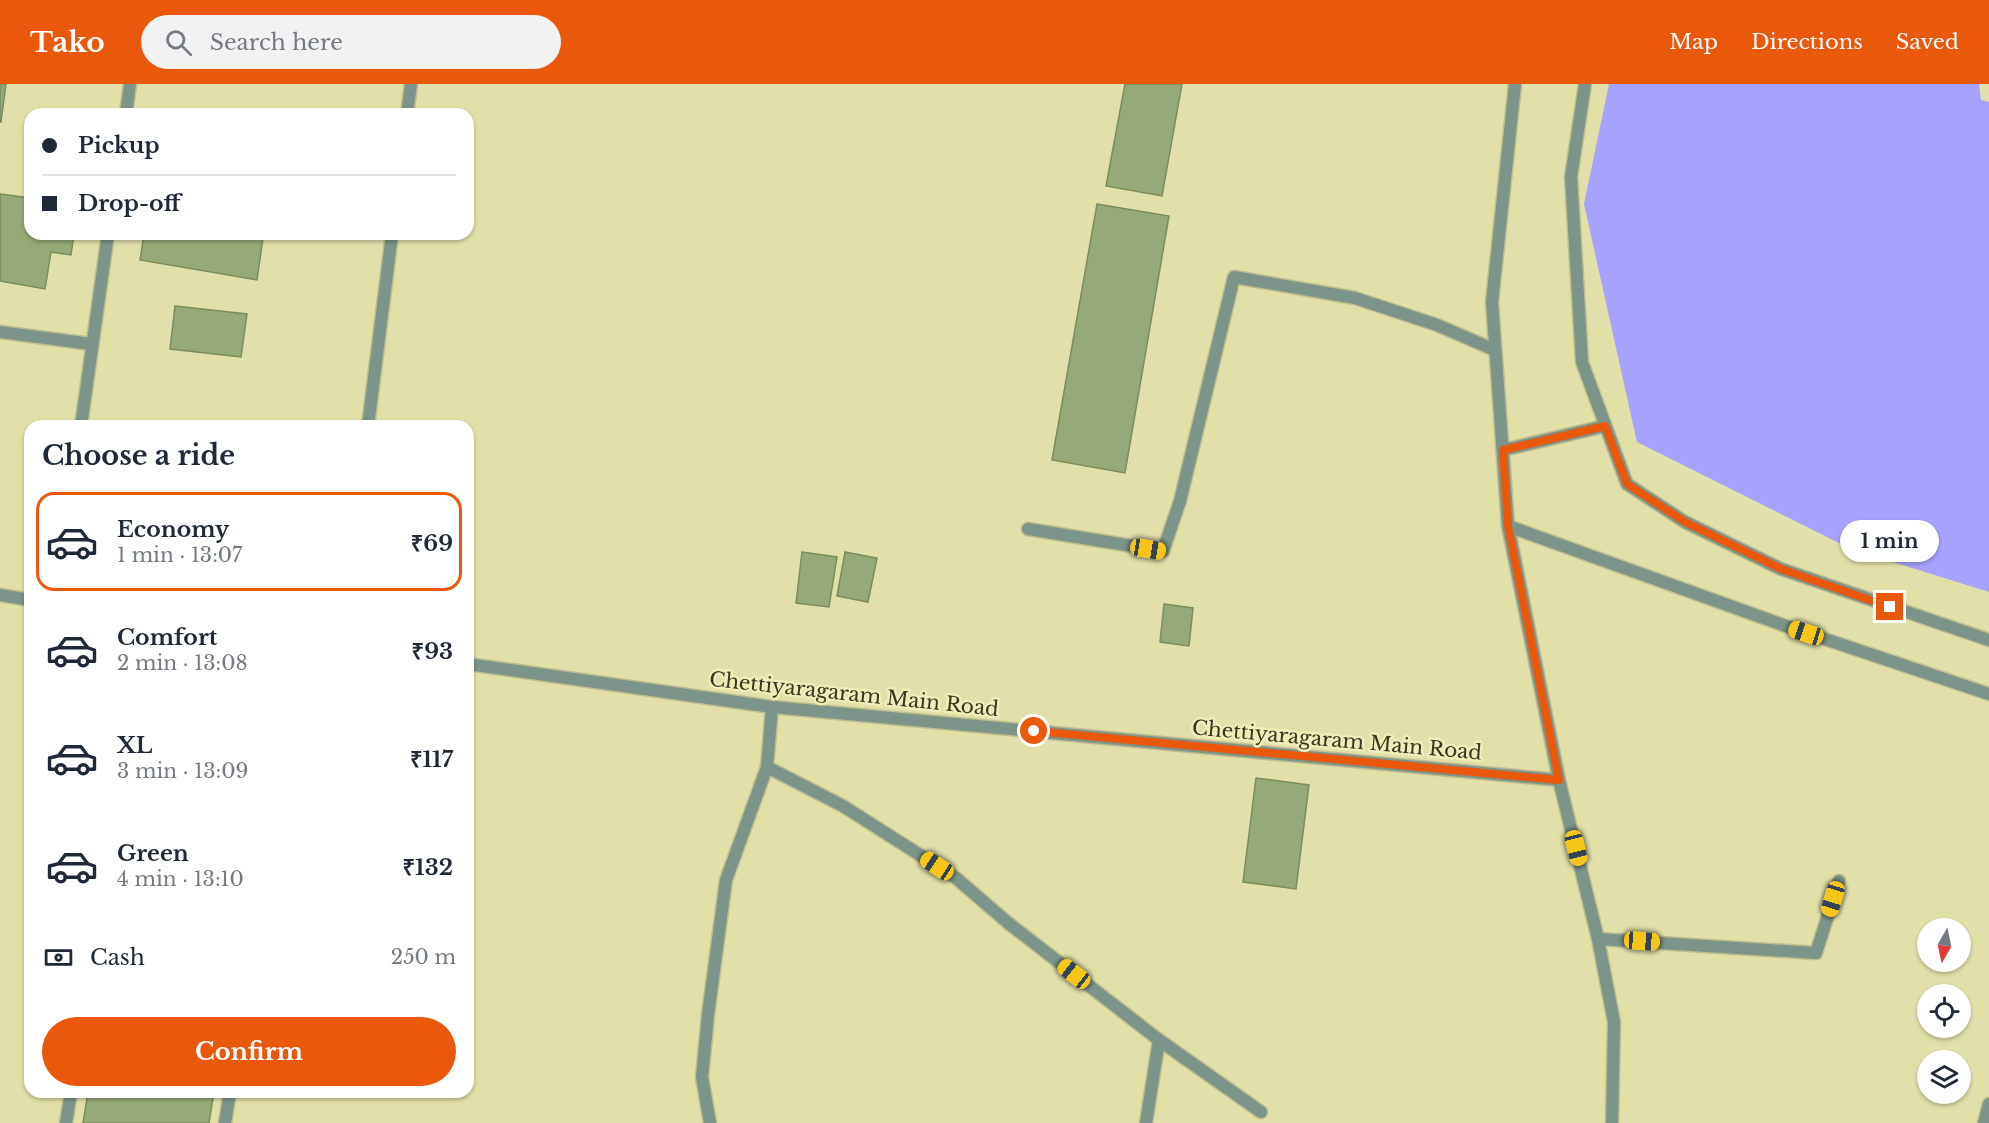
<!DOCTYPE html>
<html lang="en">
<head>
<meta charset="utf-8">
<style>
	:root { --surface:#fff; --page:#f2f2f3; --text:#1f2937; --muted:#747a83; --line:#e0e1e3; --accent:#ea580c }
	body { margin:0; font-family:"Libre Baskerville",serif; background:var(--page); color:var(--text); height:100vh; display:flex; flex-direction:column; font-size:22px; white-space:nowrap }
	* { box-sizing:border-box; margin:0 }
	p { font-size:20px; color:var(--muted) }
	.icon { flex:none; width:33px; height:33px; fill:none; stroke:currentColor; stroke-width:2; stroke-linecap:round; stroke-linejoin:round }
	.map { position:relative; flex:1; overflow:hidden }
	.panel { position:absolute; left:24px; top:336px; width:450px; height:678px; display:flex; flex-direction:column; background:var(--surface); border-radius:18px; box-shadow:0 2px 4px #0004 }
	.panel>* { flex:none }
	.top-card { position:absolute; left:24px; top:24px; width:450px; height:132px; border-radius:18px; box-shadow:0 2px 4px #0004; display:grid; align-content:center; height:132px; padding:0 18px; background:var(--surface) }
	.needle { width:39px; rotate:189deg }
	.fabs { position:absolute; left:1917px; top:834px; display:grid; gap:12px }
	.fabs a { display:grid; place-items:center; width:54px; height:54px; border-radius:50%; background:var(--surface); box-shadow:0 2px 4px #0004; font-size:30px }
	.end { position:absolute; width:27px; height:27px; margin:-14px; border:8px solid #ea580c; background:#fff; box-shadow:0 0 0 3px #fff }
	.from { border-radius:50% }
	.bubble { position:absolute; height:42px; border-radius:21px; background:var(--surface); box-shadow:0 2px 4px #0004; font-size:20px; font-weight:700; line-height:42px; text-align:center }
	.car { position:absolute; width:18px; height:36px; margin:-18px -9px; border-radius:8px; box-shadow:0 0 4px 2px #0007; background:linear-gradient(#f5c518 24%,#345 0 40%,#f5c518 0 76%,#345 0 86%,#f5c518 0) }
	.top-card b { display:flex; align-items:center; gap:21px; height:57px; font-size:22px }
	.top-card b+b { border-top:2px solid var(--line) }
	.top-card i { width:15px; height:15px; background:var(--text) }
	ul { padding:0; list-style:none }
	li { display:flex; align-items:center; gap:18px; height:99px; margin:0 12px 9px; padding:0 6px; border:3px solid transparent; border-radius:18px }
	li div { flex:1 }
	li b { display:block; font-size:22px }
	li em { font-style:normal; font-weight:700 }
	li.active { border-color:var(--accent) }
	li>.icon { width:54px; height:54px; stroke-width:1.5 }
	h2 { padding:0 18px; font-size:27px; line-height:72px }
	.pay { display:flex; align-items:center; gap:15px; height:66px; padding:0 18px; font-size:22px }
	.pay p { margin-inline-start:auto }
	.cta { display:flex; gap:12px; margin-top:auto; padding:12px 18px }
	.cta a { flex:1; height:69px; border-radius:36px; background:var(--accent); color:#fff; font-size:24px; font-weight:700; line-height:69px; text-align:center }
	header { display:flex; align-items:center; gap:36px; box-sizing:border-box; height:84px; padding:0 30px; background:var(--accent); color:#fff }
	header strong { font-size:28px }
	nav { display:flex; gap:33px; margin-inline-start:auto; font-size:21px }
	.search { width:420px; height:54px; background:var(--page); display:flex; align-items:center; gap:15px; box-sizing:border-box; padding:0 21px; border-radius:33px; color:var(--muted); font-size:22px }
	.map>svg:first-child { display:block }
	.water { fill:#a7a2fd }
	.building { fill:#96a978; stroke:#7a8c5d; stroke-width:1.5 }
	.lines { fill:none; stroke-linecap:round; stroke-linejoin:round }
	.service-casing { stroke:#c0be8e; stroke-width:15 }
	.minor-casing { stroke:#c0be8e; stroke-width:15 }
	.tertiary-casing { stroke:#c0be8e; stroke-width:15 }
	.service { stroke:#7c9489; stroke-width:12 }
	.minor { stroke:#7c9489; stroke-width:12 }
	.tertiary { stroke:#7c9489; stroke-width:12 }
	.route { stroke:#ea580c; stroke-width:8 }
	.labels { text-anchor:middle; stroke-width:5; stroke-linejoin:round; paint-order:stroke }
	.street-label { font-size:20px; fill:#373620; stroke:#f0edb6 }
</style>
</head>
<body>
<header>
<strong>Tako</strong>
<div class="search"><svg class="icon" aria-label="search" viewBox="0 0 24 24"><circle cx="10" cy="10" r="6"/><path d="M15 15l6 6"/></svg>Search here</div>
<nav><a>Map</a><a>Directions</a><a>Saved</a></nav>
</header>
<div class="map">
<svg width="1989" height="1039" viewBox="0 0 1989 1039">
	<rect width="100%" height="100%" fill="#e2e0a9"/>
	<polygon class="water" points="1609,0 1979,0 1981,16 1989,18 1989,508 1851,465 1637,358 1584,120"/>
	<g class="building">
		<polygon points="0,0 6,0 1,38 0,38"/>
		<polygon points="1125,0 1182,0 1162,112 1106,102"/>
		<polygon points="0,110 30,114 30,150 74,150 71,171 51,168 45,205 0,197"/>
		<polygon points="1097,120 1169,132 1125,389 1052,376"/>
		<polygon points="144,150 239,150 263,154 257,196 140,176"/>
		<polygon points="175,222 247,230 241,273 170,265"/>
		<polygon points="802,468 837,473 829,523 796,519"/>
		<polygon points="845,468 877,474 868,518 837,512"/>
		<polygon points="1164,520 1193,524 1189,562 1160,558"/>
		<polygon points="1256,694 1309,701 1296,805 1243,798"/>
		<polygon points="88,1008 214,1008 209,1039 83,1039"/>
	</g>
	<g class="lines">
		<g class="service-casing">
			<g id="service">
				<polyline points="1585,0 1571,93 1582,278 1627,400 1685,438 1781,485 1989,556"/>
				<polyline points="407,30 411,0"/>
				<polyline points="368,342 392,150"/>
				<polyline points="1503,366 1605,342"/>
				<polyline points="1028,445 1163,467 1180,417 1234,193 1355,214 1437,241 1495,266"/>
				<polyline points="772,623 767,683 843,722 956,794 1007,838 1159,956 1146,1039"/>
				<polyline points="1598,855 1816,869 1839,797"/>
				<polyline points="1159,956 1261,1028"/>
				<polyline points="710,1039 702,993 708,931 726,796 767,683"/>
			</g>
		</g>
		<g class="minor-casing">
			<g id="minor">
				<polyline points="126,30 130,0"/>
				<polyline points="0,248 91,260"/>
				<polyline points="81,342 108,150"/>
				<polyline points="1508,442 1783,541 1989,610"/>
				<polyline points="66,1039 71,1008"/>
				<polyline points="225,1039 230,1008"/>
				<polyline points="1984,1039 1989,1020"/>
			</g>
		</g>
		<g class="tertiary-casing">
			<g id="tertiary">
				<polyline points="1515,0 1492,218 1508,442 1559,696 1598,855 1614,938 1612,1039"/>
				<polyline points="0,511 30,516"/>
				<polyline points="468,580 772,623 1559,696"/>
			</g>
		</g>
		<use href="#service" class="service"/>
		<use href="#minor" class="minor"/>
		<use href="#tertiary" class="tertiary"/>
	</g>
	<g class="lines">
		<polyline class="route" points="1034,647 1559,696 1508,442 1503,366 1605,342 1627,400 1685,438 1781,485 1890,523"/>
	</g>
	<g class="labels">
		<g class="street-label">
			<text transform="translate(854 610) rotate(6)" y="7">Chettiyaragaram Main Road</text>
			<text transform="translate(1337 656) rotate(5)" y="7">Chettiyaragaram Main Road</text>
		</g>
	</g>
</svg>
<div class="fabs">
<a><svg class="needle" viewBox="-14 -14 28 28"><path d="M0-13l5 13h-10z" fill="#e53935"/><path d="M0 13l5-13h-10z" fill="#747a83"/></svg></a>
<a><svg class="icon" aria-label="locate" viewBox="0 0 24 24"><circle cx="12" cy="12" r="6"/><path d="M12 2v4M12 18v4M2 12h4M18 12h4"/></svg></a>
<a><svg class="icon" aria-label="layers" viewBox="0 0 24 24"><path d="M12 4l9 5-9 5-9-5zM3 14l9 5 9-5"/></svg></a>
</div>
<i class="end from" style="left:1034px;top:647px"></i>
<i class="end" style="left:1890px;top:523px"></i>
<div class="bubble" style="left:1840px;top:436px;width:99px">1 min</div>
<i class="car" style="left:1148px;top:465px;rotate:99deg"></i>
<i class="car" style="left:1806px;top:549px;rotate:288deg"></i>
<i class="car" style="left:1576px;top:764px;rotate:166deg"></i>
<i class="car" style="left:937px;top:782px;rotate:303deg"></i>
<i class="car" style="left:1833px;top:815px;rotate:197deg"></i>
<i class="car" style="left:1642px;top:857px;rotate:94deg"></i>
<i class="car" style="left:1074px;top:890px;rotate:308deg"></i>
<div class="top-card">
<b><i class="from"></i>Pickup</b>
<b><i></i>Drop-off</b>
</div>
<section class="panel">
<h2>Choose a ride</h2>
<ul>
<li class="active"><svg class="icon" aria-label="car" viewBox="0 0 24 24"><path d="M5 17H2v-5l4-1 3-4h7l3 4 3 1v5h-3M9 17h6M6 11h13"/><circle cx="7" cy="17" r="2"/><circle cx="17" cy="17" r="2"/></svg><div><b>Economy</b><p>1 min · 13:07</p></div><em>₹69</em></li>
<li><svg class="icon" aria-label="car" viewBox="0 0 24 24"><path d="M5 17H2v-5l4-1 3-4h7l3 4 3 1v5h-3M9 17h6M6 11h13"/><circle cx="7" cy="17" r="2"/><circle cx="17" cy="17" r="2"/></svg><div><b>Comfort</b><p>2 min · 13:08</p></div><em>₹93</em></li>
<li><svg class="icon" aria-label="car" viewBox="0 0 24 24"><path d="M5 17H2v-5l4-1 3-4h7l3 4 3 1v5h-3M9 17h6M6 11h13"/><circle cx="7" cy="17" r="2"/><circle cx="17" cy="17" r="2"/></svg><div><b>XL</b><p>3 min · 13:09</p></div><em>₹117</em></li>
<li><svg class="icon" aria-label="car" viewBox="0 0 24 24"><path d="M5 17H2v-5l4-1 3-4h7l3 4 3 1v5h-3M9 17h6M6 11h13"/><circle cx="7" cy="17" r="2"/><circle cx="17" cy="17" r="2"/></svg><div><b>Green</b><p>4 min · 13:10</p></div><em>₹132</em></li>
</ul>
<div class="pay"><svg class="icon" aria-label="cash" viewBox="0 0 24 24"><path d="M3 7h18v10H3z"/><circle cx="12" cy="12" r="2"/></svg>Cash<p>250 m</p></div>
<div class="cta"><a>Confirm</a></div>
</section>
</div>
</body>
</html>
